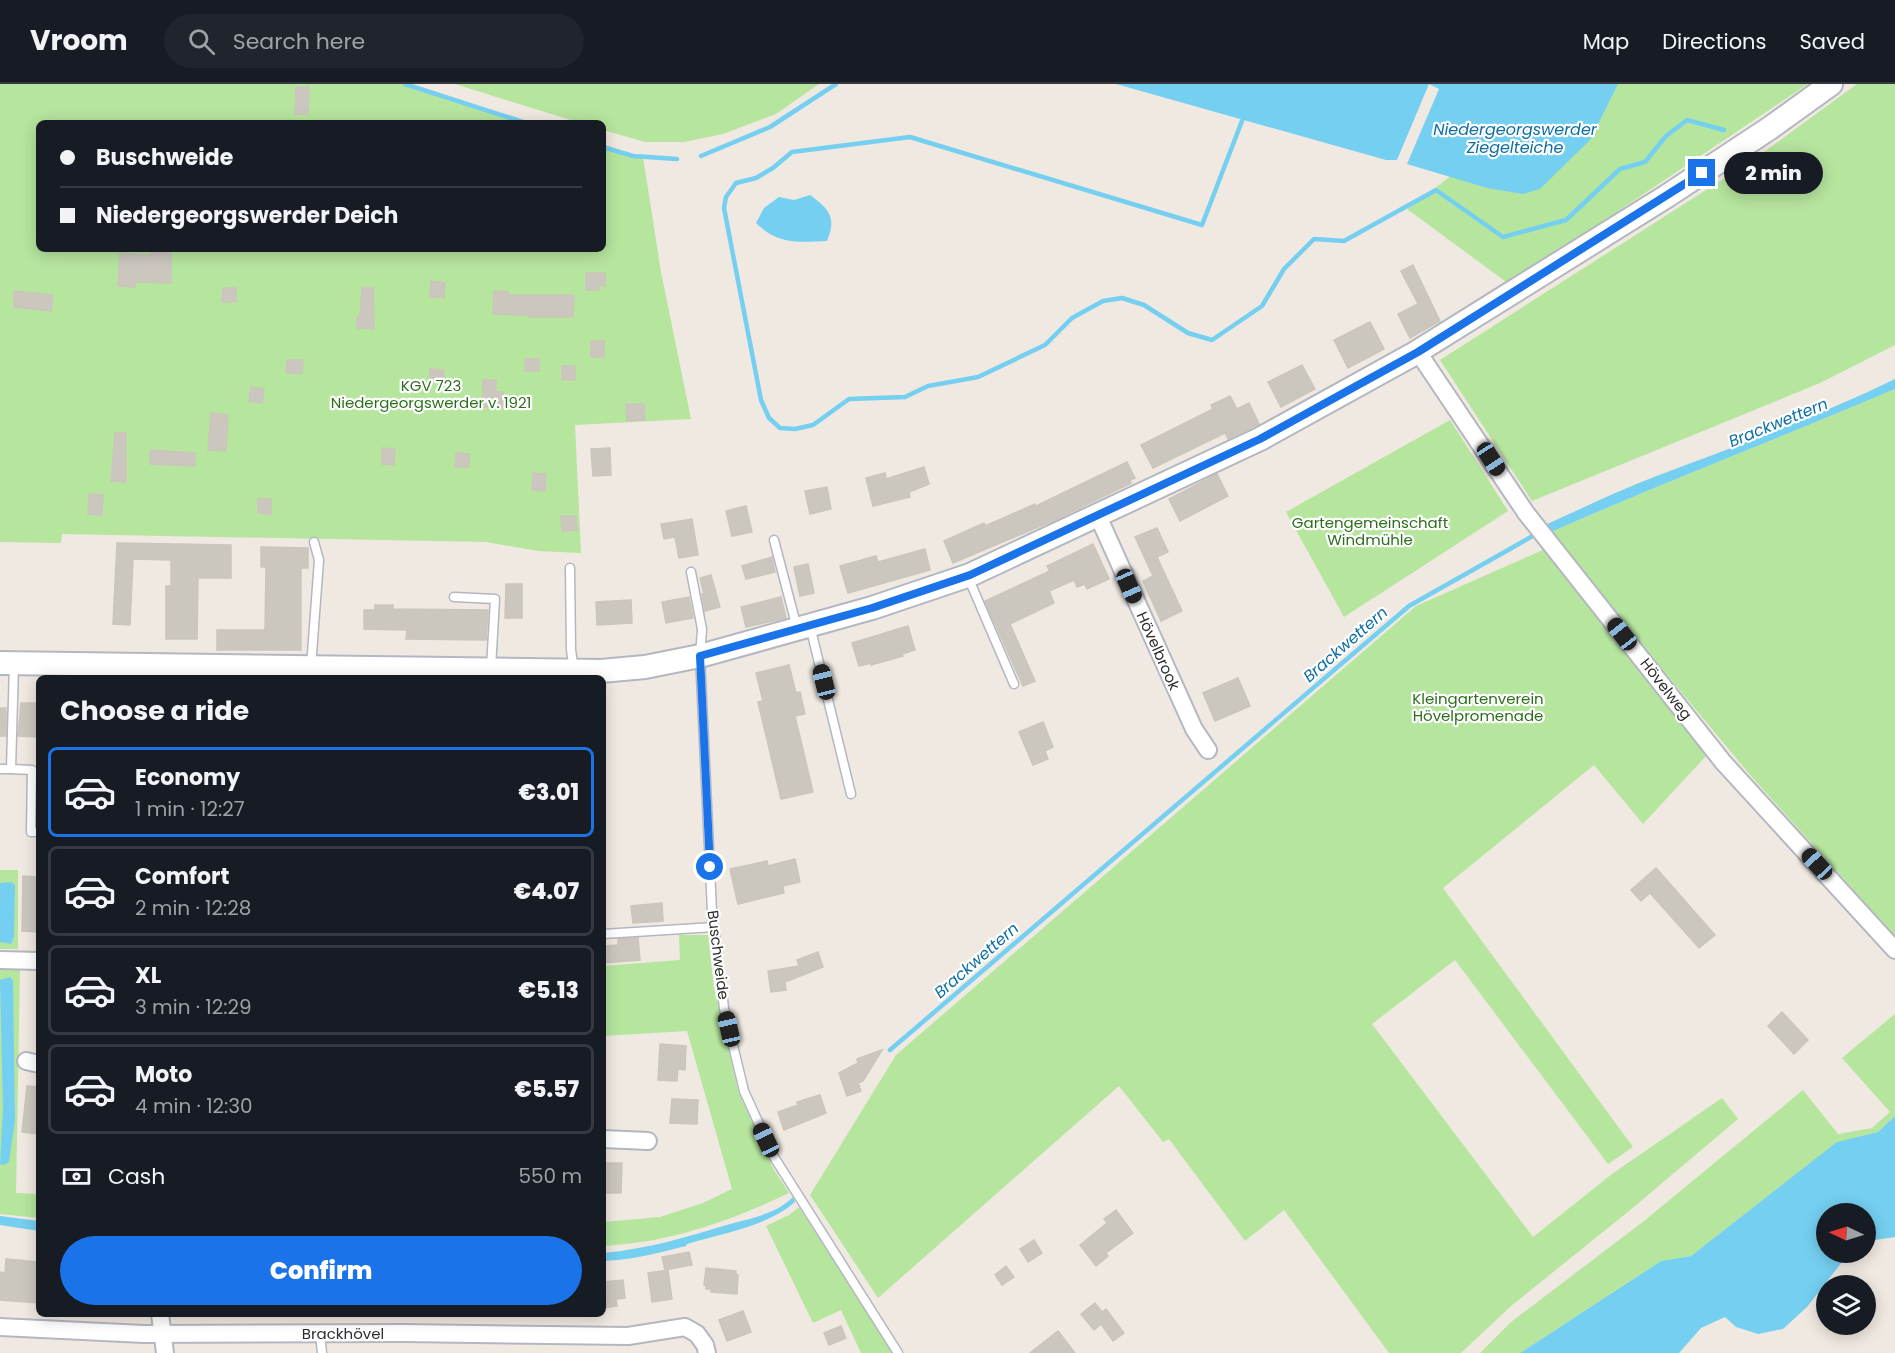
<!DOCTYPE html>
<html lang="en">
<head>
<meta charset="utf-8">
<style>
	:root { --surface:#171b24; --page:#20242c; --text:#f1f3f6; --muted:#9ea1a6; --line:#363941; --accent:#1a73e8 }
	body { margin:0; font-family:Poppins,sans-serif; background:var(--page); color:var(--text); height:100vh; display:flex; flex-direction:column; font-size:22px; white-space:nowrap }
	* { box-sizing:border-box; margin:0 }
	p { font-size:20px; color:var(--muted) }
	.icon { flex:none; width:33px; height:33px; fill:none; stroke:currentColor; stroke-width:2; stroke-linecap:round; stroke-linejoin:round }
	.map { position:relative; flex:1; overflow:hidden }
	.details { position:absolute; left:36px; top:591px; width:570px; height:642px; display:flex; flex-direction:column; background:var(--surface); border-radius:9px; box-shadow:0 3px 15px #0003 }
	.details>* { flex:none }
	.top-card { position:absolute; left:36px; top:36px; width:570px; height:132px; border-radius:9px; box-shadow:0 3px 15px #0003; display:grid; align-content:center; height:132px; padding:0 24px; background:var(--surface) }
	.needle { width:39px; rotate:274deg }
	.buttons { position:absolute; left:1816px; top:1119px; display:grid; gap:12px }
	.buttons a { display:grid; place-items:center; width:60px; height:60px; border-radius:50%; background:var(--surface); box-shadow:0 3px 15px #0003; font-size:30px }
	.end { position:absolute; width:27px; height:27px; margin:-14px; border:8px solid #1a73e8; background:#fff; box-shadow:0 0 0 3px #fff }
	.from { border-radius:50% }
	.bubble { position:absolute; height:42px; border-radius:21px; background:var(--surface); box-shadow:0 3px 15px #0003; font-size:20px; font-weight:800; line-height:42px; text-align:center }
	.car { position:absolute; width:18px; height:36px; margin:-18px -9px; border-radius:8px; box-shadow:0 0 4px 2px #0007; background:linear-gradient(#222 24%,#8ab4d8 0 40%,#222 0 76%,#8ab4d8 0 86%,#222 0) }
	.top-card b { display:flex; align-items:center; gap:21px; height:57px; font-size:22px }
	.top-card b+b { border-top:2px solid var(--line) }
	.top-card i { width:15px; height:15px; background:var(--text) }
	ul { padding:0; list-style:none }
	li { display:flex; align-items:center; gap:18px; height:90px; margin:0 12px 9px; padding:0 12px; border:3px solid var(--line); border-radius:9px }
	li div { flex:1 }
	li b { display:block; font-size:22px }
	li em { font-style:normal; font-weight:800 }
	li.on { border-color:var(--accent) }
	li>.icon { width:54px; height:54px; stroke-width:1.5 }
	h2 { padding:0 24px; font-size:27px; line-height:72px }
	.pay { display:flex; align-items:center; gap:15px; height:66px; padding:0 24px; font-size:22px }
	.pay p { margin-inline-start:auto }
	.cta { display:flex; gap:12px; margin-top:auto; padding:12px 24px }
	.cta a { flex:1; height:69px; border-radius:36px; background:var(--accent); color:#fff; font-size:24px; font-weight:800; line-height:69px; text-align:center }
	header { display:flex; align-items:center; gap:36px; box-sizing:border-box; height:84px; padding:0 30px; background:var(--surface); border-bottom:2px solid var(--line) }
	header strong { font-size:28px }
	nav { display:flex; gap:33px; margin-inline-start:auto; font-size:21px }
	.search { width:420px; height:54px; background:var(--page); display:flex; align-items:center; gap:15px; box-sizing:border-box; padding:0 21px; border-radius:33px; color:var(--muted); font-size:22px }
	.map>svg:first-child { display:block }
	.green { fill:#b6e59e }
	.water { fill:#75cff0 }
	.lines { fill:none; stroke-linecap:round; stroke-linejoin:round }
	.stream { stroke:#75cff0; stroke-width:4.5 }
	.building { fill:#cbc7bf; stroke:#cbc5ba; stroke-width:1.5 }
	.lane-casing { stroke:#b4b7c1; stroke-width:11 }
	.street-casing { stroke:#b4b7c1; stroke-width:20 }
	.secondary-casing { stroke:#b4b7c1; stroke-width:26 }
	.lane { stroke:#fff; stroke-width:8 }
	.street { stroke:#fff; stroke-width:16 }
	.secondary { stroke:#fff; stroke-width:22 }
	.route { stroke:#1a73e8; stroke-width:8 }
	.labels { text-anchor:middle; stroke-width:4.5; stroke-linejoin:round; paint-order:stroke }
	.park-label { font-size:15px; fill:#2c6e1b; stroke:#fff }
	.street-label { font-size:15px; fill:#2e2e2e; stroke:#fff }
	.water-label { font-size:16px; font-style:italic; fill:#0d6fa3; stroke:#fff }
</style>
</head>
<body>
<header>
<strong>Vroom</strong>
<div class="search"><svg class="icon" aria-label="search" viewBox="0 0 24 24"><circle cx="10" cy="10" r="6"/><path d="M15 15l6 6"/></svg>Search here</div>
<nav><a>Map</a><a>Directions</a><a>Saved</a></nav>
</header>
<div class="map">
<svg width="1895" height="1269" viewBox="0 0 1895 1269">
	<rect width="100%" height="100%" fill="#efe9e1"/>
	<g class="green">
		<polygon points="0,0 405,0 526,39 39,39 39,165 603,165 603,63 633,72 643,73 661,188 691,335 575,341 581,469 538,467 486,458 62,450 61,459 0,458"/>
		<polygon points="455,0 819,0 776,30 723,50 684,58 645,58 603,46 603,39 580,39"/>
		<polygon points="1618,0 1808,0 1509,200 1407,125 1451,92 1487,104 1591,55"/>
		<polygon points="1857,0 1895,0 1895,261 1820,299 1532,417 1440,276 1753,76"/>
		<path d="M 1895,305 L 1895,852 L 1751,692 L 1549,449 C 1664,398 1780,354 1895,305 Z"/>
		<polygon points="1450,336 1508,427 1344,533 1286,428"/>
		<polygon points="1545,465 1707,671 1643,740 1594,681 1443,804 1633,1063 1608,1080 1455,876 1372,940 1533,1153 1612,1090 1722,1014 1738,1035 1629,1127 1511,1222 1461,1269 1389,1269 1284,1126 1245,1157 1169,1055 1163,1058 1119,1002 878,1214 810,1111 896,971 1416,522"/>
		<rect x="0" y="786" width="18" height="79"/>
		<path d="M 679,851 L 708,851 L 714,904 L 738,1007 L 774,1086 L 789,1109 C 731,1137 668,1159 603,1162 L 603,1138 L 660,1133 L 703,1119 L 732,1105 L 687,947 L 603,952 L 603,882 L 680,876 Z"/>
		<polygon points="0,886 20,886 16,1109 39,1110 39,1134 0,1130"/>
		<polygon points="1895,930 1895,1032 1878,1048 1837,1059 1691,1172 1661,1177 1520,1269 1480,1269 1511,1238 1644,1137 1803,1006 1838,1050 1872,1044 1890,1028 1842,974"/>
		<polygon points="799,1123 893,1269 861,1269 841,1226 813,1239 766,1142 789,1131"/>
	</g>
	<g class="water">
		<polygon points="1116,0 1618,0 1591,55 1540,105 1523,110 1487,104 1407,80 1439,5 1429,0 1397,76 1386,76"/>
		<path d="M 810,111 C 829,125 837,133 827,157 C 798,158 778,161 756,139 L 764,124 L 779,113 L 794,116 Z"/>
		<path d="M 1895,295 L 1895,305 C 1780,354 1664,398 1549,449 L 1545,441 C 1581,425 1617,407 1654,393 C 1736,362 1817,333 1895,295 Z"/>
		<polygon points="11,798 15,801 14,853 11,860 0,858 0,799"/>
		<polygon points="10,893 13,897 15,1036 9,1078 4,1081 0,1080 3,1023 0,896"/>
		<polygon points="1895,1032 1895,1153 1875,1156 1870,1150 1866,1155 1866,1130 1827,1130 1827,1168 1849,1169 1807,1223 1783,1245 1758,1250 1736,1243 1725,1233 1701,1244 1679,1269 1520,1269 1661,1177 1691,1172 1837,1058 1878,1048"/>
		<path d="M 793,1113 L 795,1118 C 766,1143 723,1149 687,1160 L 686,1162 C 658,1169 632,1176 603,1177 L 603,1169 C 648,1165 687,1153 730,1140 C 752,1134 776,1130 793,1113 Z"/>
		<polygon points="0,1132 39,1137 39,1147 0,1141"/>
	</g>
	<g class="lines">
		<g class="stream">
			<polyline points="405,0 526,39"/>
			<polyline points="1242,37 1202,141 910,53 792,68 773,84 756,94 736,99 726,113 724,124 761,316 769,334 780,344 795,345 813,341 849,315 905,313 928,302 978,293 1045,261 1072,234 1103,217 1122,214 1144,221 1188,249 1212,256 1262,222 1284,185 1314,155 1344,157 1436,106 1503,153 1566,136 1620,85 1645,78 1666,52 1687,36 1724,46"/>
			<polyline points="603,63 633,72 677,75"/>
			<polyline points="701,72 770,43 836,0"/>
			<polyline points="890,966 1409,522 1538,449"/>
		</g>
	</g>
	<g class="building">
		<polygon points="296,3 309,3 308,30 295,30"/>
		<polygon points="151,167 171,167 171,199 135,198 135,203 118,202 120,169 151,171"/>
		<polygon points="1413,181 1440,237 1410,254 1398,230 1418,220 1401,187"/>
		<polygon points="586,189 605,189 605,202 599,201 599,206 586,206"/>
		<polygon points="431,197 445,199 444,214 430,213"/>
		<polygon points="223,204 236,204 236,218 222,218"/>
		<polygon points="362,204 373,204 374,245 357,244 357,232 360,232"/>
		<polygon points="14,207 53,211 51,227 14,223"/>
		<polygon points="494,207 508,208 508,211 574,211 573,233 529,233 529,231 493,230"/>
		<polygon points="1370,238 1384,265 1348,284 1334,256"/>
		<rect x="591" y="257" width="13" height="16"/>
		<rect x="525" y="275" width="14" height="12"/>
		<polygon points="287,276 303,276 302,289 286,289"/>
		<polygon points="1302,281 1315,305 1281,323 1268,298"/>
		<rect x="562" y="282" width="13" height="14"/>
		<polygon points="430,285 444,286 443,298 429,297"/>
		<polygon points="483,296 496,296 496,308 503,308 503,323 483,323"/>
		<polygon points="251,303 264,305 262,319 249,317"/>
		<polygon points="1230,312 1237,325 1249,319 1259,340 1228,355 1225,349 1153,384 1141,361 1213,325 1211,321"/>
		<polygon points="626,320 644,320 645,336 627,337"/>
		<polygon points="211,329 228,331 226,367 208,366"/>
		<polygon points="115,349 126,349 126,398 111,397"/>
		<polygon points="382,364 395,365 394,381 382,380"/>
		<polygon points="610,364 611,391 593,392 591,365"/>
		<polygon points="150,366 195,369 195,382 150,380"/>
		<polygon points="456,369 469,370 469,383 455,383"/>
		<polygon points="1127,378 1135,394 1130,396 1131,399 1057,435 953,479 944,457 984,439 985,442 1035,420 1036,422"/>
		<polygon points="924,383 929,400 909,408 910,413 873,422 866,394 885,389 886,395"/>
		<polygon points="533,389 546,390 545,407 532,406"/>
		<polygon points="1217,390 1228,412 1180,437 1169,415"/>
		<polygon points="827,403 831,425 810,430 805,407"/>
		<polygon points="89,410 103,411 102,431 88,430"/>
		<polygon points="258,415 271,415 271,430 258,429"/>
		<polygon points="746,422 752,448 732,452 726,427"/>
		<polygon points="561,432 576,432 577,446 562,447"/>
		<polygon points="692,435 698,471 679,474 675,453 664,455 661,440"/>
		<polygon points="1157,444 1168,468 1157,473 1182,527 1161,537 1143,497 1153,492 1135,453"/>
		<polygon points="117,459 231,461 231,494 198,494 197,555 166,555 166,502 171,502 171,476 133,475 130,541 113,540"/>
		<polygon points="1093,460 1109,495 1087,505 1085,500 1077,503 1074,496 1049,507 1054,519 1010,540 1035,597 1023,602 985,517 1050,487 1047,482"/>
		<polygon points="261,463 308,464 308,484 301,484 301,566 217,566 217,546 265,546 266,483 261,483"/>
		<polygon points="925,465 930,486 848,509 840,482 876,472 878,478"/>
		<polygon points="772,473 775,488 746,495 742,482"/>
		<polygon points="808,480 814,509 800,512 794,483"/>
		<polygon points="711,491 720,523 705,527 702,510 704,510 700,494"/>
		<polygon points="506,500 522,500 522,534 505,534"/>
		<polygon points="689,513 693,534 666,539 662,518"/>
		<polygon points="781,513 786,534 746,543 741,523"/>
		<polygon points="631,516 632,539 597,541 596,518"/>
		<polygon points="375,521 393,521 393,525 488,526 486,556 406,555 407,546 364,545 364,526 375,526"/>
		<polygon points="908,542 915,566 902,570 903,572 871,581 871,579 859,582 852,559"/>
		<polygon points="789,581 796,609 800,608 805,630 795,632 813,708 781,715 758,618 763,617 756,589"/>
		<polygon points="1238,594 1250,622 1215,637 1203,609"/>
		<polygon points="21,619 39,619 39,653 18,652"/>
		<rect x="0" y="624" width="6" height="28"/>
		<polygon points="1043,638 1053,663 1045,667 1048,675 1033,681 1019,648"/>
		<polygon points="795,775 800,798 783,802 784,809 738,820 730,785 767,777 768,782"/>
		<polygon points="1656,784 1715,851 1699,864 1650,809 1641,817 1631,806"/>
		<polygon points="23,792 39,793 39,848 22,847"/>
		<polygon points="662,819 663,837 633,839 631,822"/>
		<polygon points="638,854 640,876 603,879 603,862 618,861 618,855"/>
		<polygon points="818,868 823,883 785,898 786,906 771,908 768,887 799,882 797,876"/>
		<polygon points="1782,928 1808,956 1794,970 1768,942"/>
		<polygon points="660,960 686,962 685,986 678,985 677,997 658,996"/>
		<polygon points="882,966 863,997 858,999 861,1007 847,1012 839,989 858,979 857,975"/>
		<polygon points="27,1002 39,1003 39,1050 22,1048"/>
		<polygon points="820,1011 826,1029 784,1046 778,1028 798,1021 797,1018"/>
		<polygon points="672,1015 698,1016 697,1040 670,1039"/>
		<polygon points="603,1079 622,1079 621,1109 603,1109"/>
		<polygon points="1116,1126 1133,1149 1106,1169 1108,1172 1096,1182 1080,1161 1107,1139 1104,1135"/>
		<polygon points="1034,1156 1042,1169 1028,1178 1020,1165"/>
		<polygon points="689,1168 692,1181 665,1186 662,1173"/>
		<polygon points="6,1175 39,1178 39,1219 0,1216 0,1188 5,1189"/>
		<polygon points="1006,1182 1014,1193 1002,1201 995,1191"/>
		<polygon points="706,1184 736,1187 736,1190 738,1191 737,1210 711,1208 711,1205 706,1205 706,1202 704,1201"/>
		<polygon points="668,1186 672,1215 652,1218 648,1189"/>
		<polygon points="623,1196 625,1214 616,1215 617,1222 603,1224 603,1198"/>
		<polygon points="1095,1219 1102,1228 1106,1225 1124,1249 1113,1257 1101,1240 1094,1246 1081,1230"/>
		<polygon points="743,1227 751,1248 727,1257 719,1236"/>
		<polygon points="841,1242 846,1254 829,1261 824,1249"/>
		<polygon points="1058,1247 1075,1269 1030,1269"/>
	</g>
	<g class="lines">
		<g class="lane-casing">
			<g id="lane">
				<polyline points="774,456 797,544"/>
				<polyline points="570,484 571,566 574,586"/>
				<polyline points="691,488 702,545 700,572 712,827 724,924 744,1007 774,1073 898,1269"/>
				<polyline points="968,493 1014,600"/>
				<polyline points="454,513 495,515 491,584"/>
				<polyline points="810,542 851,710"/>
				<polyline points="311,583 319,476 314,458"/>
				<polyline points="0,685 11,685 14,580"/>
				<polyline points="11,685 32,686 31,748 39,748"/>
				<polyline points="603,850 714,843"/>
				<polyline points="320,1250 322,1269"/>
			</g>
		</g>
		<g class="street-casing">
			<g id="street">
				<polyline points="1418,268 1526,429 1723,678 1895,866"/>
				<polyline points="1098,432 1194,645 1208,666"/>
				<polyline points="0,876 39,877"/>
				<polyline points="26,977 39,980"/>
				<polyline points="603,1055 648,1057"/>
				<polyline points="160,1230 165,1269"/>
				<polyline points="0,1243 144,1250 404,1249 628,1252 685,1243 697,1250 705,1261 707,1269"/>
			</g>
		</g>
		<g class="secondary-casing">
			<polyline id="secondary" points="0,579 601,587 645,583 700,572 872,524 970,491 1260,355 1412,271 1667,112 1770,44 1831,0"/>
		</g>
		<use href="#lane" class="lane"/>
		<use href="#street" class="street"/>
		<use href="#secondary" class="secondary"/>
	</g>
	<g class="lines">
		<polyline class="route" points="710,783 700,572 872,524 970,491 1260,355 1418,268 1702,89"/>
	</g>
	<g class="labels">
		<g class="park-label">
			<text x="431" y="307">KGV 723<tspan x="431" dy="17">Niedergeorgswerder v. 1921</tspan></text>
			<text x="1370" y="444">Gartengemeinschaft<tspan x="1370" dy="17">Windmühle</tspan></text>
			<text x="1478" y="620">Kleingartenverein<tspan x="1478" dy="17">Hövelpromenade</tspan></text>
		</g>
		<g class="street-label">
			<text transform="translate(1158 567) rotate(66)" y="5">Hövelbrook</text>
			<text transform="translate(1666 605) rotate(52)" y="5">Hövelweg</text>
			<text transform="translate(718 871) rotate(83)" y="5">Buschweide</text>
			<text x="343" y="1255">Brackhövel</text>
		</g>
		<g class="water-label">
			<text x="1515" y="51">Niedergeorgswerder<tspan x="1515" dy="18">Ziegelteiche</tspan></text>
			<text transform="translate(1778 338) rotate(-22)" y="6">Brackwettern</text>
			<text transform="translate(1345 560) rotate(-41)" y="6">Brackwettern</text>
			<text transform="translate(976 876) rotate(-41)" y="6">Brackwettern</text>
		</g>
	</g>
</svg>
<div class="buttons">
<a><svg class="needle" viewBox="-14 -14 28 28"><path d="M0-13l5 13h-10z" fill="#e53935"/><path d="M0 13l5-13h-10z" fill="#9ea1a6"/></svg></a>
<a><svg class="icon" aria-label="layers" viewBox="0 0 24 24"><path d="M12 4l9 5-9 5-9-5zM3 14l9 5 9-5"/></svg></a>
</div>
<i class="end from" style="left:710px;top:783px"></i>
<i class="end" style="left:1702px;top:89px"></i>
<div class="bubble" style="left:1724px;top:68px;width:99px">2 min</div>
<i class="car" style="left:1491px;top:375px;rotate:147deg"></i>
<i class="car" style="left:1129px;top:502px;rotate:156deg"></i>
<i class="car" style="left:1622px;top:550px;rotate:322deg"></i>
<i class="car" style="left:824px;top:598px;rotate:346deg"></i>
<i class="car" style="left:1817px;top:780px;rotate:317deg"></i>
<i class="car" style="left:729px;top:945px;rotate:347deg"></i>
<i class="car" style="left:766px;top:1056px;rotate:335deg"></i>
<div class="top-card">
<b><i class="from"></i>Buschweide</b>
<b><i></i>Niedergeorgswerder Deich</b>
</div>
<section class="details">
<h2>Choose a ride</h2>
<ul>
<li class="on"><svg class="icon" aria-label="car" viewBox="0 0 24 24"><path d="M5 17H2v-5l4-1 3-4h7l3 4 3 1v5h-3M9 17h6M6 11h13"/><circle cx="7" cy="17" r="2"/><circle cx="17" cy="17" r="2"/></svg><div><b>Economy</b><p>1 min · 12:27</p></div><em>€3.01</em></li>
<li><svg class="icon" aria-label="car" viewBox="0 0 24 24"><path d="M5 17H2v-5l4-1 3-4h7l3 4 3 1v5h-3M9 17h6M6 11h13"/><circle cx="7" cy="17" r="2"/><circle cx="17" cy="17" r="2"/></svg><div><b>Comfort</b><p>2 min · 12:28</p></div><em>€4.07</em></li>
<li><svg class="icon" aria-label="car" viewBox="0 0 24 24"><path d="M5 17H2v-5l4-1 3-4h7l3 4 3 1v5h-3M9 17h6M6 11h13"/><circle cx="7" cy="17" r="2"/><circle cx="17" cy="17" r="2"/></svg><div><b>XL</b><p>3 min · 12:29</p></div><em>€5.13</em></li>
<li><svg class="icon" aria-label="car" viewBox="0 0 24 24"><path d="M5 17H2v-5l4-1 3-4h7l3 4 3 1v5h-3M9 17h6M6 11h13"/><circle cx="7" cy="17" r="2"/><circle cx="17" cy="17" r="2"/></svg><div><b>Moto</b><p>4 min · 12:30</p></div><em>€5.57</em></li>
</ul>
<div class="pay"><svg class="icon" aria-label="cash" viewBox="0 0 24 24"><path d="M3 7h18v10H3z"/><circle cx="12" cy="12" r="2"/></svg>Cash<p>550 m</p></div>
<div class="cta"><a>Confirm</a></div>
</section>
</div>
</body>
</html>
